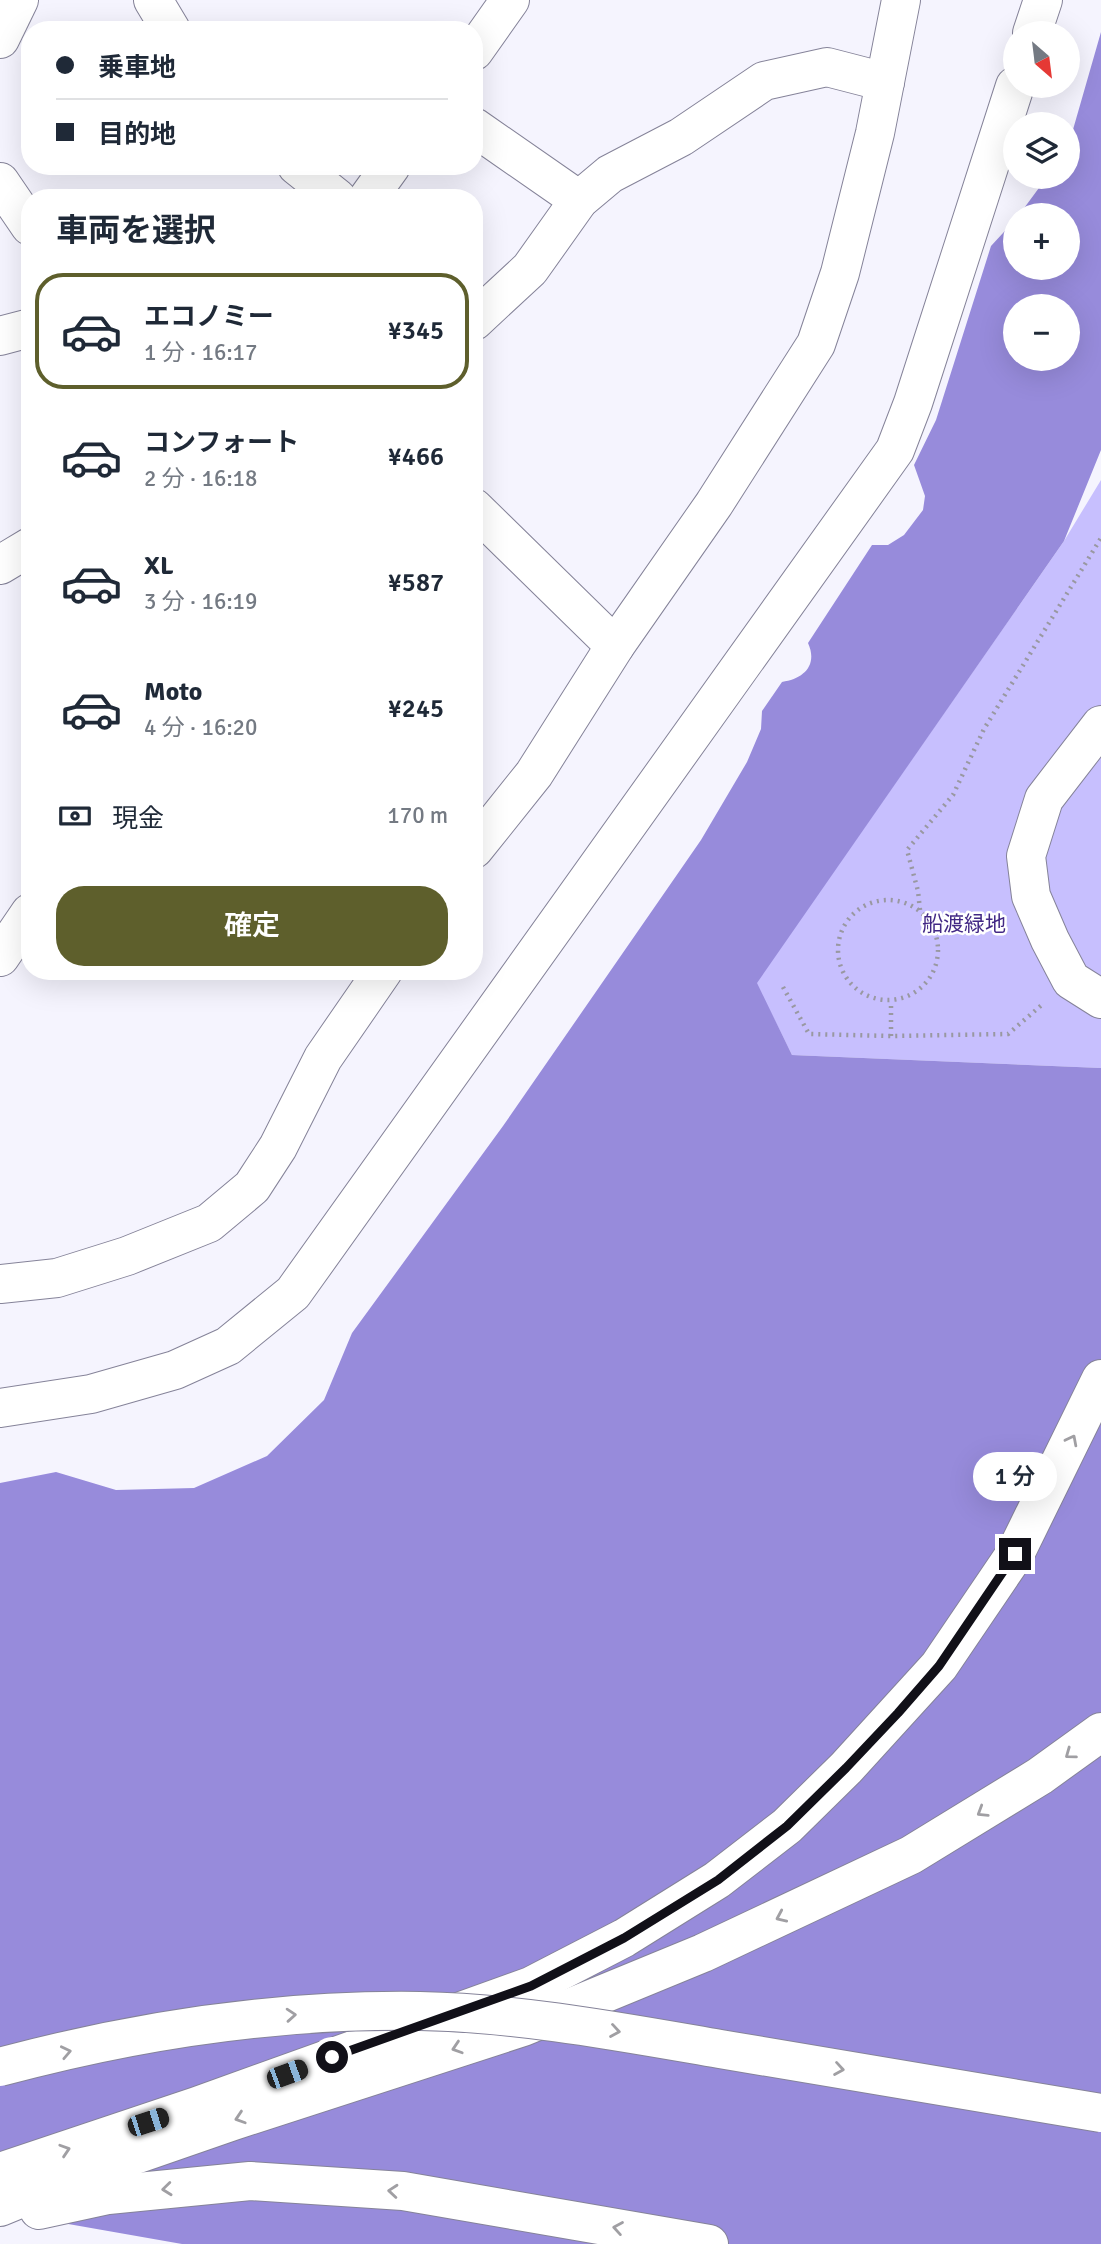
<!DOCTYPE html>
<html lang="ja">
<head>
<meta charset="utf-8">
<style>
	:root { --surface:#fff; --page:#f6f6f7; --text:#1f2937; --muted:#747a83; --line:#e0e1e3; --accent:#5e5f2c }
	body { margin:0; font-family:Signika,"Noto Sans JP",sans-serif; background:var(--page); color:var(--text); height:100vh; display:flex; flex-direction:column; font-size:26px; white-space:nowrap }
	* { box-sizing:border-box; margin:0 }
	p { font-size:23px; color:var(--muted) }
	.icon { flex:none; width:38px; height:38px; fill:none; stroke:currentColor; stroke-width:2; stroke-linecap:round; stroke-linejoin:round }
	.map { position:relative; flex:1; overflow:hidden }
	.details { position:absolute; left:21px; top:189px; width:462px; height:791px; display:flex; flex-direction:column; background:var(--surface); border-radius:28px; box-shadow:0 7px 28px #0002 }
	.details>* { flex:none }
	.banner { position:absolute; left:21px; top:21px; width:462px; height:154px; border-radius:28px; box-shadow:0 7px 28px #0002; display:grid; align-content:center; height:154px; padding:0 35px; background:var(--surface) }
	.needle { width:46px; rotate:152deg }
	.controls { position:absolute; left:1003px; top:21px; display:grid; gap:14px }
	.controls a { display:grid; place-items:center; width:77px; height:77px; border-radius:50%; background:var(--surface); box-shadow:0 7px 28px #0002; font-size:35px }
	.end { position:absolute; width:32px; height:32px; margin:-16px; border:9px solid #111018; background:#fff; box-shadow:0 0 0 4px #fff }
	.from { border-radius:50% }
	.bubble { position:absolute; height:49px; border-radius:24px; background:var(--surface); box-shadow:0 7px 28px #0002; font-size:23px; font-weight:600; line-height:49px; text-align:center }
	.car { position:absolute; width:21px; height:42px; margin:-21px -10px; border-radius:9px; box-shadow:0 0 5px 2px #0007; background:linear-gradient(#222 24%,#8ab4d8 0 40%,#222 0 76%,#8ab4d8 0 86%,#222 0) }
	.banner b { display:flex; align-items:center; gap:24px; height:66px; font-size:26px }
	.banner b+b { border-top:2px solid var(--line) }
	.banner i { width:18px; height:18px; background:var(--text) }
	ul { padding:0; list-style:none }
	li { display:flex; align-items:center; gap:21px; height:116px; margin:0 14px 10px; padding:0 21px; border:4px solid transparent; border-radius:28px }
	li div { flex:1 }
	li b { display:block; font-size:26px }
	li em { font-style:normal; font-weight:600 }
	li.current { border-color:var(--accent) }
	li>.icon { width:63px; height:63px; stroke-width:1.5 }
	h2 { padding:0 35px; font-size:32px; line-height:84px }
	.pay { display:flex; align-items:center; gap:18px; height:77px; padding:0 35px; font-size:26px }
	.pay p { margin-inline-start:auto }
	.button { display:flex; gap:14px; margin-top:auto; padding:14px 35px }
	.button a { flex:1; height:80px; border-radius:28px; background:var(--accent); color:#fff; font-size:28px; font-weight:600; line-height:80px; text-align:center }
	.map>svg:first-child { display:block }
	.green { fill:#c7bffe }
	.water { fill:#978bdb; fill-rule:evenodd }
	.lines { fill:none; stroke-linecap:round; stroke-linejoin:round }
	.street-casing { stroke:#858399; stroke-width:40 }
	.primary-casing { stroke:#858399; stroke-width:40 }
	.path { stroke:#9998a1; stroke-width:4.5; stroke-dasharray:2 5; stroke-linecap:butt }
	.street { stroke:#fff; stroke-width:38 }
	.primary { stroke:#fff; stroke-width:38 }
	.street-bridge-casing { stroke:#858399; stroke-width:40; stroke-linecap:butt }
	.street-bridge { stroke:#fff; stroke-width:38 }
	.oneway { stroke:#a09fa3 }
	.route { stroke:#111018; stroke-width:9 }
	.labels { text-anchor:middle; stroke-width:5; stroke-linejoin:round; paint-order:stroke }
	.park-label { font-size:21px; fill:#422885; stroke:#fff }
</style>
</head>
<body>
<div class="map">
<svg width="1101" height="2244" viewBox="0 0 1101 2244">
	<rect width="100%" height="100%" fill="#f5f4fe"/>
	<polygon class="green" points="1101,480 1101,1068 792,1055 756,983 1064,541"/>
	<path class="water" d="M 1101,32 L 1101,450 L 1064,541 L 757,983 L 792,1055 L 1101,1068 L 1101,2244 L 182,2244 L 0,2212 L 0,1483 L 56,1472 L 116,1490 L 194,1488 L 267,1456 L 324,1400 L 352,1333 L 503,1126 L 701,840 L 747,762 L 761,729 L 762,711 L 782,682 C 804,679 818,665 808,643 L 872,545 L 888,545 L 904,535 L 923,510 L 925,496 L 914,465 L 936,420 L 991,246 L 1015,220 L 1015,268 L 1068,268 L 1068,215 L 1019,215 L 1047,177 L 1068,177 L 1068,147 ZM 1015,306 L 1068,306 L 1068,359 L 1015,359 Z"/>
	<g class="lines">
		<g class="street-casing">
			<g id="street">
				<polyline points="153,0 171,30"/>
				<polyline points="1032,33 1043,0"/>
				<polyline points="474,51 510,0"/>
				<polyline points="474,127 579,200"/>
				<polyline points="297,166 337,198"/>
				<polyline points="0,182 30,226"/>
				<polyline points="368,198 391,166"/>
				<polyline points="474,321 530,269 579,200 610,174 681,137 764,81 827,67 885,82"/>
				<polyline points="0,336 30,328"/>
				<polyline points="474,508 615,646"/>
				<polyline points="0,565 30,547"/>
				<polyline points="1101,725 1044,799 1026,856 1031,896 1050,940 1071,980 1101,999"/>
				<polyline points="474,849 534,774 615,646 714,504 816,344 840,273 875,133 901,0"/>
				<polyline points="0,957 30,913"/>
				<polyline points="0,1284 57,1278 127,1256 209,1223 252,1187 278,1147 323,1058 383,971"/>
				<polyline points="0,1408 91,1394 175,1370 228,1346 293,1293 895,450 913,403 1015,86"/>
				<polyline points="0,2172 197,2106 531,1986 624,1938 717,1880 787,1826 846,1768 939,1666 1015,1554 1101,1379"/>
				<polyline points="0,2207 80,2174 233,2121 523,2027 703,1953 911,1855 1040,1776 1101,1732"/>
				<polyline points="39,2210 108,2195 250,2181 403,2191 709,2244"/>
			</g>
		</g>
		<g class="primary-casing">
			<polyline id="primary" points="0,39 19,0"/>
		</g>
		<g class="path">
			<circle cx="888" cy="950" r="50"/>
			<polyline points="920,910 918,891 907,850 953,795 984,729 1101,538"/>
			<polyline points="783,987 809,1034 891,1036 1008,1034 1044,1003"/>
			<polyline points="891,1036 891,1001"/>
		</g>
		<use href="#street" class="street"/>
		<use href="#primary" class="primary"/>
		<g class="street-bridge-casing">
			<path id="street-bridge" d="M 0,2067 C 137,2030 278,2009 420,2011 C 521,2013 621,2032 720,2049 C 847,2070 974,2091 1101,2113"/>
		</g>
		<use href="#street-bridge" class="street-bridge"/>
	</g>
	<defs><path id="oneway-chevron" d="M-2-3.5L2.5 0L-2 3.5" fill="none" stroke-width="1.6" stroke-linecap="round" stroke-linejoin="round" transform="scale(1.75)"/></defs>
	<g class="oneway">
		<use href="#oneway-chevron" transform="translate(1072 1440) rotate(-63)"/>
		<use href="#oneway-chevron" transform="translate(1070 1754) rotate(144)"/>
		<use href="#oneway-chevron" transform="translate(982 1812) rotate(148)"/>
		<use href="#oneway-chevron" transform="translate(781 1917) rotate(156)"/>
		<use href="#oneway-chevron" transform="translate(291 2015) rotate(-4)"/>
		<use href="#oneway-chevron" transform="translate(615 2031) rotate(9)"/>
		<use href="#oneway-chevron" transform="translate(457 2048) rotate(162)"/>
		<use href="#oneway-chevron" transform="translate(66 2052) rotate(-12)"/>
		<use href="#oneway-chevron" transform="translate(839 2069) rotate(9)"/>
		<use href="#oneway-chevron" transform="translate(240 2118) rotate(162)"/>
		<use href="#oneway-chevron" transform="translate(65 2150) rotate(-18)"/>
		<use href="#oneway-chevron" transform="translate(167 2189) rotate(174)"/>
		<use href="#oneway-chevron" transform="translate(393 2191) rotate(-175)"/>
		<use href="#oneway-chevron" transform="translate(618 2228) rotate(-170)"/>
	</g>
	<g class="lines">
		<polyline class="route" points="332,2057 531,1986 624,1938 718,1880 787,1826 846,1768 898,1713 939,1666 1015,1554"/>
	</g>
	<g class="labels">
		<g class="park-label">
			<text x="964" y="931">船渡緑地</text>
		</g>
	</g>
</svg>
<div class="controls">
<a><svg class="needle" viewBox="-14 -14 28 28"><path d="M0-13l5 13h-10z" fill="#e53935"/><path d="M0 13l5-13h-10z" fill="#747a83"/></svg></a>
<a><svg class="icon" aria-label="layers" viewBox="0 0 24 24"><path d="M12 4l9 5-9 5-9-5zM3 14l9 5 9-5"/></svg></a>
<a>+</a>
<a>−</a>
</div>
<i class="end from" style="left:332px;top:2057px"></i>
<i class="end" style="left:1015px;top:1554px"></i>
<div class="bubble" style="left:973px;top:1452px;width:84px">1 分</div>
<i class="car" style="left:287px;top:2074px;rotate:70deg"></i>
<i class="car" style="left:148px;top:2122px;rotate:72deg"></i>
<div class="banner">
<b><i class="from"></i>乗車地</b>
<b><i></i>目的地</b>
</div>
<section class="details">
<h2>車両を選択</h2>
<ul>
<li class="current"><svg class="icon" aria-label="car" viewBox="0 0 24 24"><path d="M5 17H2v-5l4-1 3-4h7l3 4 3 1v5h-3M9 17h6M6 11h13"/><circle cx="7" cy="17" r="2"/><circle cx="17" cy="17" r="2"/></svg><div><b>エコノミー</b><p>1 分 · 16:17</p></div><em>¥345</em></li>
<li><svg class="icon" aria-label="car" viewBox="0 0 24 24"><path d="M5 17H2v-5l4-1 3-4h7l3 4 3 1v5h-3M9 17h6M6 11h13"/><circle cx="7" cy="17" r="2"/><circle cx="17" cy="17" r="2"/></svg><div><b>コンフォート</b><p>2 分 · 16:18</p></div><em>¥466</em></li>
<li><svg class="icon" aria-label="car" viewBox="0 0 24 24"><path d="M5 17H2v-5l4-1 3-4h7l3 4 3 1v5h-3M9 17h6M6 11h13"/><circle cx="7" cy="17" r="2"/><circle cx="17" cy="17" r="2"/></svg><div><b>XL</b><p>3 分 · 16:19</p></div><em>¥587</em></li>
<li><svg class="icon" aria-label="car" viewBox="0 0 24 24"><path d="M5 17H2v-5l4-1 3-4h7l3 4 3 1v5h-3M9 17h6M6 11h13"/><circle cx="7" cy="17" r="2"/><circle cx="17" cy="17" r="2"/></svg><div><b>Moto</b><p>4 分 · 16:20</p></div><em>¥245</em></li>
</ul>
<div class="pay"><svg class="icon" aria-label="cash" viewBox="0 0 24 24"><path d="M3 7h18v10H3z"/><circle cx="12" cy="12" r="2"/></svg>現金<p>170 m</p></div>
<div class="button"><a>確定</a></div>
</section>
</div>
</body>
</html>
